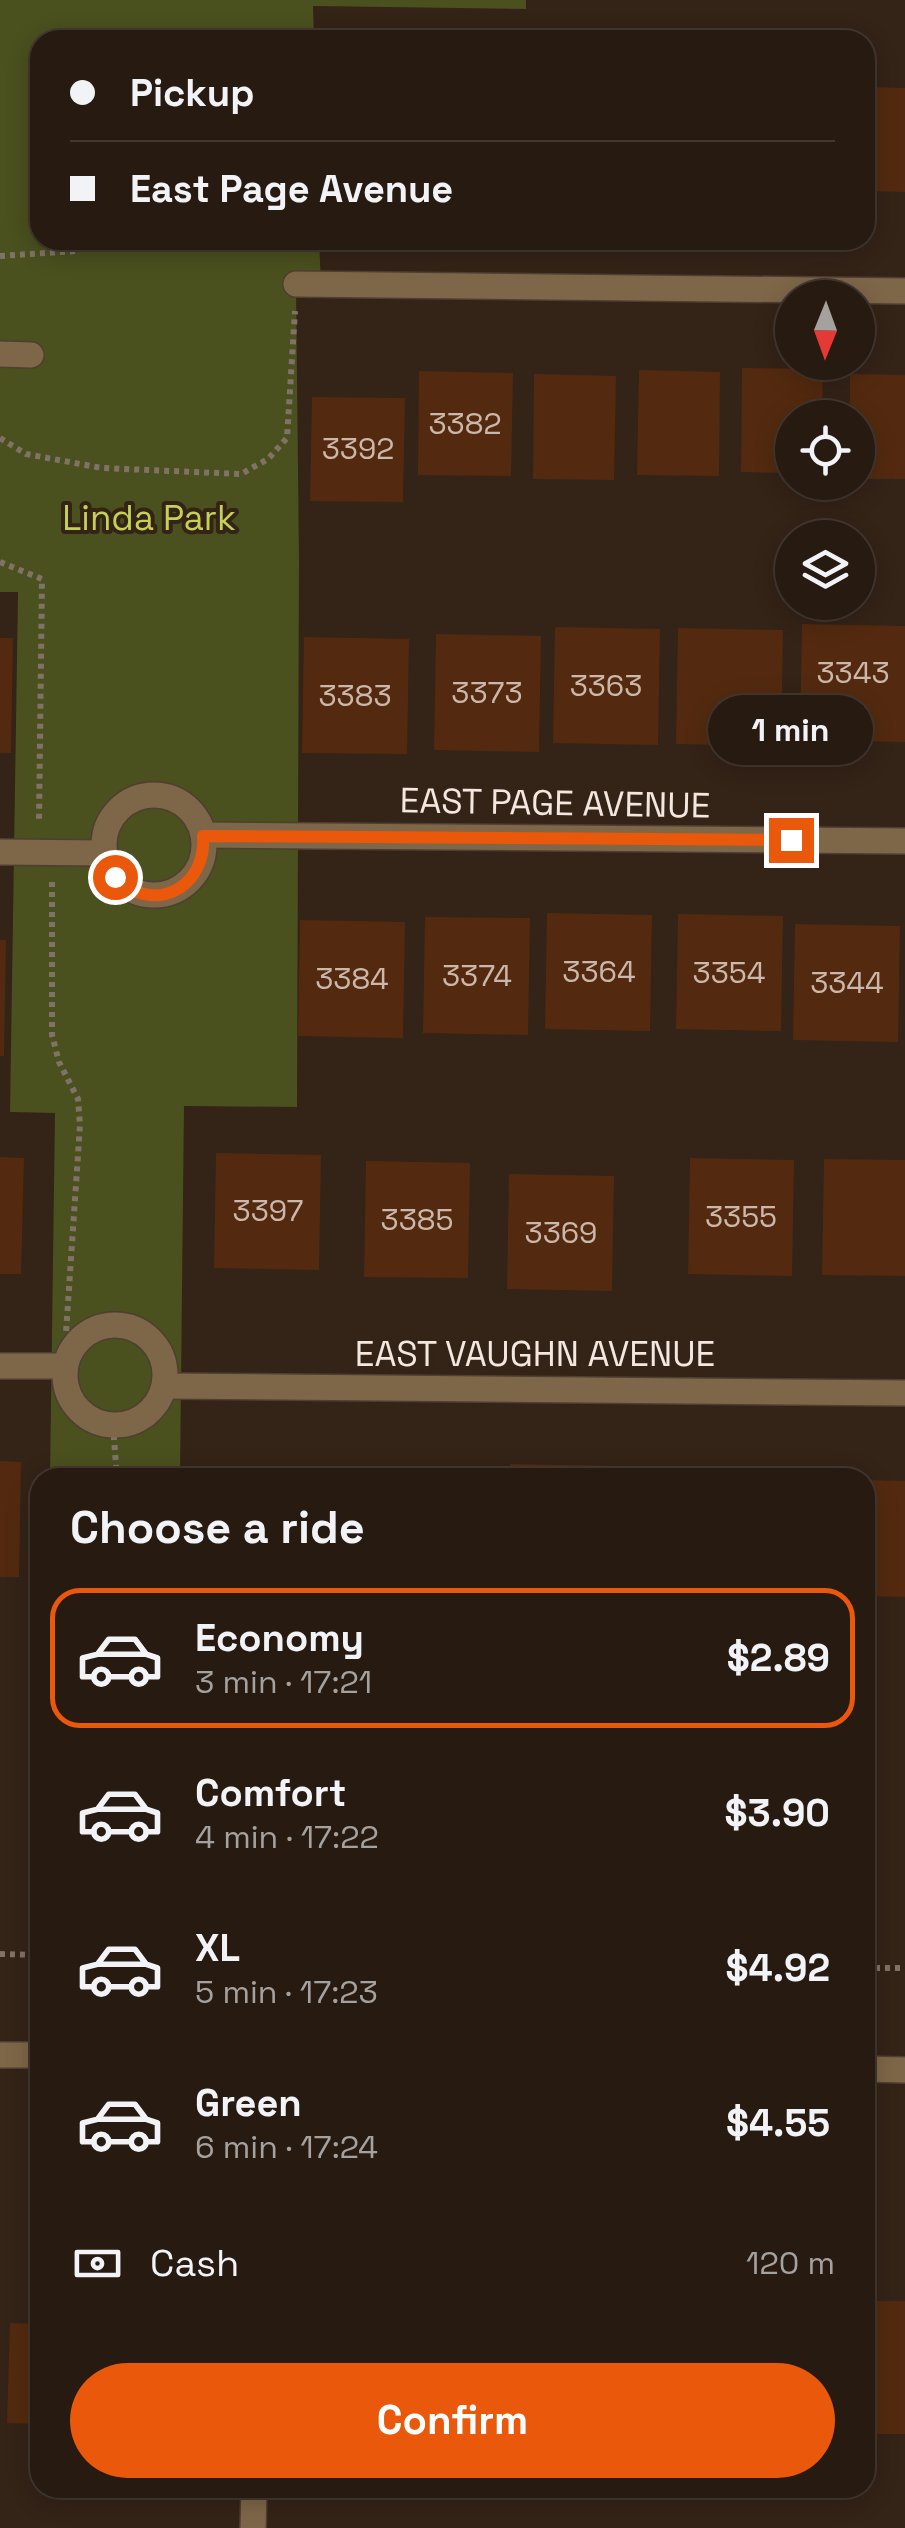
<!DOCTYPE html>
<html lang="en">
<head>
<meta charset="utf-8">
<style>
	:root { --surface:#271a11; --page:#2f231a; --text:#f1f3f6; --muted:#a4a19f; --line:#433831; --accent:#ea580c }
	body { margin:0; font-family:"Space Grotesk",sans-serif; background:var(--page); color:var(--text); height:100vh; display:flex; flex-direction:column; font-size:38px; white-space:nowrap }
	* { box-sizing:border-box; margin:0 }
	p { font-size:32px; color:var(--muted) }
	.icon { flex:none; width:55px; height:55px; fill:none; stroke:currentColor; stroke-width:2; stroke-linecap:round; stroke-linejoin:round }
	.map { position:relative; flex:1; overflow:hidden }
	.details { position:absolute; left:30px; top:1468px; width:845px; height:1030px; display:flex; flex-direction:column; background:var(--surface); border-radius:30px; box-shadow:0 5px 25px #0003,0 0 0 2px var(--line) }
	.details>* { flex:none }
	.top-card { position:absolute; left:30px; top:30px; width:845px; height:220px; border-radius:30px; box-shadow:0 5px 25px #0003,0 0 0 2px var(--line); display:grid; align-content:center; height:220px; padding:0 40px; background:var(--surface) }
	.needle { width:65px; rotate:181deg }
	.buttons { position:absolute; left:775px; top:280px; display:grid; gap:20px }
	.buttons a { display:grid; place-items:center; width:100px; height:100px; border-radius:50%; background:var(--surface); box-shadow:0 5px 25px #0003,0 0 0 2px var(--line); font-size:50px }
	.end { position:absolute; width:45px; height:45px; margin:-22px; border:12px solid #ea580c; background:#fff; box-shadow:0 0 0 5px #fff }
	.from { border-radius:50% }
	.bubble { position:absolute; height:70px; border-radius:35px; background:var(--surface); box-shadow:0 5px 25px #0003,0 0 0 2px var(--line); font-size:32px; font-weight:700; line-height:70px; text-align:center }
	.top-card b { display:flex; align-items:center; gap:35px; height:95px; font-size:38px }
	.top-card b+b { border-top:2px solid var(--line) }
	.top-card i { width:25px; height:25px; background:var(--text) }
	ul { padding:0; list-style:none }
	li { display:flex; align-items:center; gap:30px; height:140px; margin:0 20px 15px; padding:0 20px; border:5px solid transparent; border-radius:30px }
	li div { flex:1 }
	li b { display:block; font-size:38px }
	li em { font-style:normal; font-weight:700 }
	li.selected { border-color:var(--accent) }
	li>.icon { width:90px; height:90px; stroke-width:1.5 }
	h2 { padding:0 40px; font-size:45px; line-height:120px }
	.pay { display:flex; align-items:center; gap:25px; height:110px; padding:0 40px; font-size:38px }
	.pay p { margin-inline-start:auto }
	.action { display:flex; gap:20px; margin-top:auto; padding:20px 40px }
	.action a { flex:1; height:115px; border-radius:60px; background:var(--accent); color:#fff; font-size:40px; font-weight:700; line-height:115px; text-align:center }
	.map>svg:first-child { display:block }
	.green { fill:#4a501e }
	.building { fill:#532a0f }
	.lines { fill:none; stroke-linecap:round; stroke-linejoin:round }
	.street-casing { stroke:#4f3e33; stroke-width:28 }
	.path { stroke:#817268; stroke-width:6; stroke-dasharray:5 5; stroke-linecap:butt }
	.street { stroke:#7e6648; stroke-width:25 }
	.route { stroke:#ea580c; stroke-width:12 }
	.labels { text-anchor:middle; stroke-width:8; stroke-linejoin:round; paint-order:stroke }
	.number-label { font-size:30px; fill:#cbb8ab }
	.park-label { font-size:35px; fill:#c4d154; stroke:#342317 }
	.street-label { font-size:35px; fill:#f3e7df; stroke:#342317 }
</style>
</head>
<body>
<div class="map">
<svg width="905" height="2528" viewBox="0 0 905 2528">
	<rect width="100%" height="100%" fill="#342317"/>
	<polygon class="green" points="0,0 526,0 526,9 313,6 314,40 40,40 40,240 319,240 321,283 296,285 299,560 297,1107 184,1106 180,1477 50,1477 55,1113 10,1112 18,592 0,592"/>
	<g class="building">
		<polygon points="865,87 905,88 905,192 865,191"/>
		<polygon points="742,368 823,369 822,418 792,418 792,473 741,472"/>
		<polygon points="639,370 720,372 719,476 637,475"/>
		<polygon points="419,371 513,373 511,476 418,475"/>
		<polygon points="534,374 616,376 614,480 533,479"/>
		<polygon points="850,374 905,375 905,479 858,479 858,418 850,418"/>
		<polygon points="312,397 405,398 403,502 310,501"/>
		<polygon points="802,624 905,626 905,742 800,740"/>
		<polygon points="555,627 660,629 658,745 553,743"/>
		<polygon points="678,628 783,630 781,746 676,744"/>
		<polygon points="436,634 541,636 539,752 434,750"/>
		<polygon points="304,637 409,639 407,754 302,753"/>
		<polygon points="0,638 13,638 11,753 0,753"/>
		<polygon points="547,913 652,915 650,1031 545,1029"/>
		<polygon points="678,914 783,916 781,1031 676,1029"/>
		<polygon points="425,917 530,918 528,1035 423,1033"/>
		<polygon points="300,920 405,922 403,1038 298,1036"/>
		<polygon points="795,924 900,926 898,1042 793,1040"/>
		<polygon points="0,940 6,940 4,1056 0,1056"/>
		<polygon points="216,1153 321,1155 319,1270 214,1268"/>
		<polygon points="0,1157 24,1158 21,1274 0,1274"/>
		<polygon points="690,1158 794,1160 792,1276 688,1274"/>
		<polygon points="824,1159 905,1160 905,1276 822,1275"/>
		<polygon points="366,1161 470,1163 468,1278 364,1277"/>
		<polygon points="509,1174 614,1176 612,1291 507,1289"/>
		<polygon points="0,1461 21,1462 19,1577 0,1577"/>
		<polygon points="510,1464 615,1466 615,1478 510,1478"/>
		<polygon points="865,1480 905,1481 905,1597 865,1596"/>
		<rect x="865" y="2301" width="40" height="133"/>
		<polygon points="10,2323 40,2324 40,2424 7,2423"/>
	</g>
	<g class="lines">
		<g class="street-casing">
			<g id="street">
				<polyline points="296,284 905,291"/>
				<polyline points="0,354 31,355"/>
				<circle cx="154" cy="845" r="50"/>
				<polyline points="203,835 905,841"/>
				<polyline points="0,852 104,853"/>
				<circle cx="115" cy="1375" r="50"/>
				<polyline points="0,1366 65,1366"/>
				<polyline points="165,1386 905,1393"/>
				<polyline points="0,2055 40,2055"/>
				<polyline points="865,2069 905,2070"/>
				<polyline points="253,2528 254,2488"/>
			</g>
		</g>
		<g class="path">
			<polyline points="0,256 76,251 94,240"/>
			<polyline points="0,438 26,454 102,468 241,474 268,459 287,438 295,311"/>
			<polyline points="0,562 42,579 39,822"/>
			<polyline points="52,882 52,1035 59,1062 78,1099 80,1125 66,1333 70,1337"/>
			<polyline points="113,1425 117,1478"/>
			<polyline points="0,1954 40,1955"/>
			<polyline points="865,1968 905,1968"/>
		</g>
		<use href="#street" class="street"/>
	</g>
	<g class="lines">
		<path class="route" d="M 115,877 C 153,916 207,888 203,836 L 791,840"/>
	</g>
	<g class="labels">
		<g class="number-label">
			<text x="465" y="434">3382</text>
			<text x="358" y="459">3392</text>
			<text x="853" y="683">3343</text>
			<text x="606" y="696">3363</text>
			<text x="487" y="703">3373</text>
			<text x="355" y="706">3383</text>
			<text x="599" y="982">3364</text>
			<text x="729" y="983">3354</text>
			<text x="477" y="986">3374</text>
			<text x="352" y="989">3384</text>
			<text x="847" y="993">3344</text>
			<text x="268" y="1221">3397</text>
			<text x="741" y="1227">3355</text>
			<text x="417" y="1230">3385</text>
			<text x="561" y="1243">3369</text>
		</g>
		<g class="park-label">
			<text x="149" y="530">Linda Park</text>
		</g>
		<g class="street-label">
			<text transform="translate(555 803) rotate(1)" y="12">EAST PAGE AVENUE</text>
			<text x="535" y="1366">EAST VAUGHN AVENUE</text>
		</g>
	</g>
</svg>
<div class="buttons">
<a><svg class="needle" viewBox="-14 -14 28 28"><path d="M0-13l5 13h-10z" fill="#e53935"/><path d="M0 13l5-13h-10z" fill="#a4a19f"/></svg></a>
<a><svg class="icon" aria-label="locate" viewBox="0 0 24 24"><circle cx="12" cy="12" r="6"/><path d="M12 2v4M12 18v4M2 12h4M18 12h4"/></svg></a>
<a><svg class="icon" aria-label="layers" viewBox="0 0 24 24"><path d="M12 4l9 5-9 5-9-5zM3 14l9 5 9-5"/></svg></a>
</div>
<i class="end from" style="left:115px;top:877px"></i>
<i class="end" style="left:791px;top:840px"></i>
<div class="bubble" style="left:708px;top:695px;width:165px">1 min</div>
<div class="top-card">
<b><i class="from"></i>Pickup</b>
<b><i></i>East Page Avenue</b>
</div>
<section class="details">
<h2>Choose a ride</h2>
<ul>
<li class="selected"><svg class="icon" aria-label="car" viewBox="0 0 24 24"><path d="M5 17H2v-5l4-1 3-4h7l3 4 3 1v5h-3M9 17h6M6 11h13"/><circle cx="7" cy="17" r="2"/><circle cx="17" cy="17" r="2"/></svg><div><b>Economy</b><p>3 min · 17:21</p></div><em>$2.89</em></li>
<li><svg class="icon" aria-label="car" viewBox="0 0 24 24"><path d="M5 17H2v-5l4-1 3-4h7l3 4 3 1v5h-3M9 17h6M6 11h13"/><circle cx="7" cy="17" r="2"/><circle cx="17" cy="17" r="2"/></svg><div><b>Comfort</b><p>4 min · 17:22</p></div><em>$3.90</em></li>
<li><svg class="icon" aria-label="car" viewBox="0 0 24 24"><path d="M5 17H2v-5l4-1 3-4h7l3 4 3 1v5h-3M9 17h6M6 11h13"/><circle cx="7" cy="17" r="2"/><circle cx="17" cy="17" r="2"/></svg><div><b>XL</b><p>5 min · 17:23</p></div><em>$4.92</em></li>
<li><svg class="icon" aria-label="car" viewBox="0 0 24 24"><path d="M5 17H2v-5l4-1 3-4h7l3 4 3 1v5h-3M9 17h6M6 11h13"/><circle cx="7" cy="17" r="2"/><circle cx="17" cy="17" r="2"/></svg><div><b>Green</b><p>6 min · 17:24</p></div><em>$4.55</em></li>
</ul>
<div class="pay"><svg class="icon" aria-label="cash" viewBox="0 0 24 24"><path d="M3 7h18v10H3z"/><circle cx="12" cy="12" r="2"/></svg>Cash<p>120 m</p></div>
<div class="action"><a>Confirm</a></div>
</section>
</div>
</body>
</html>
